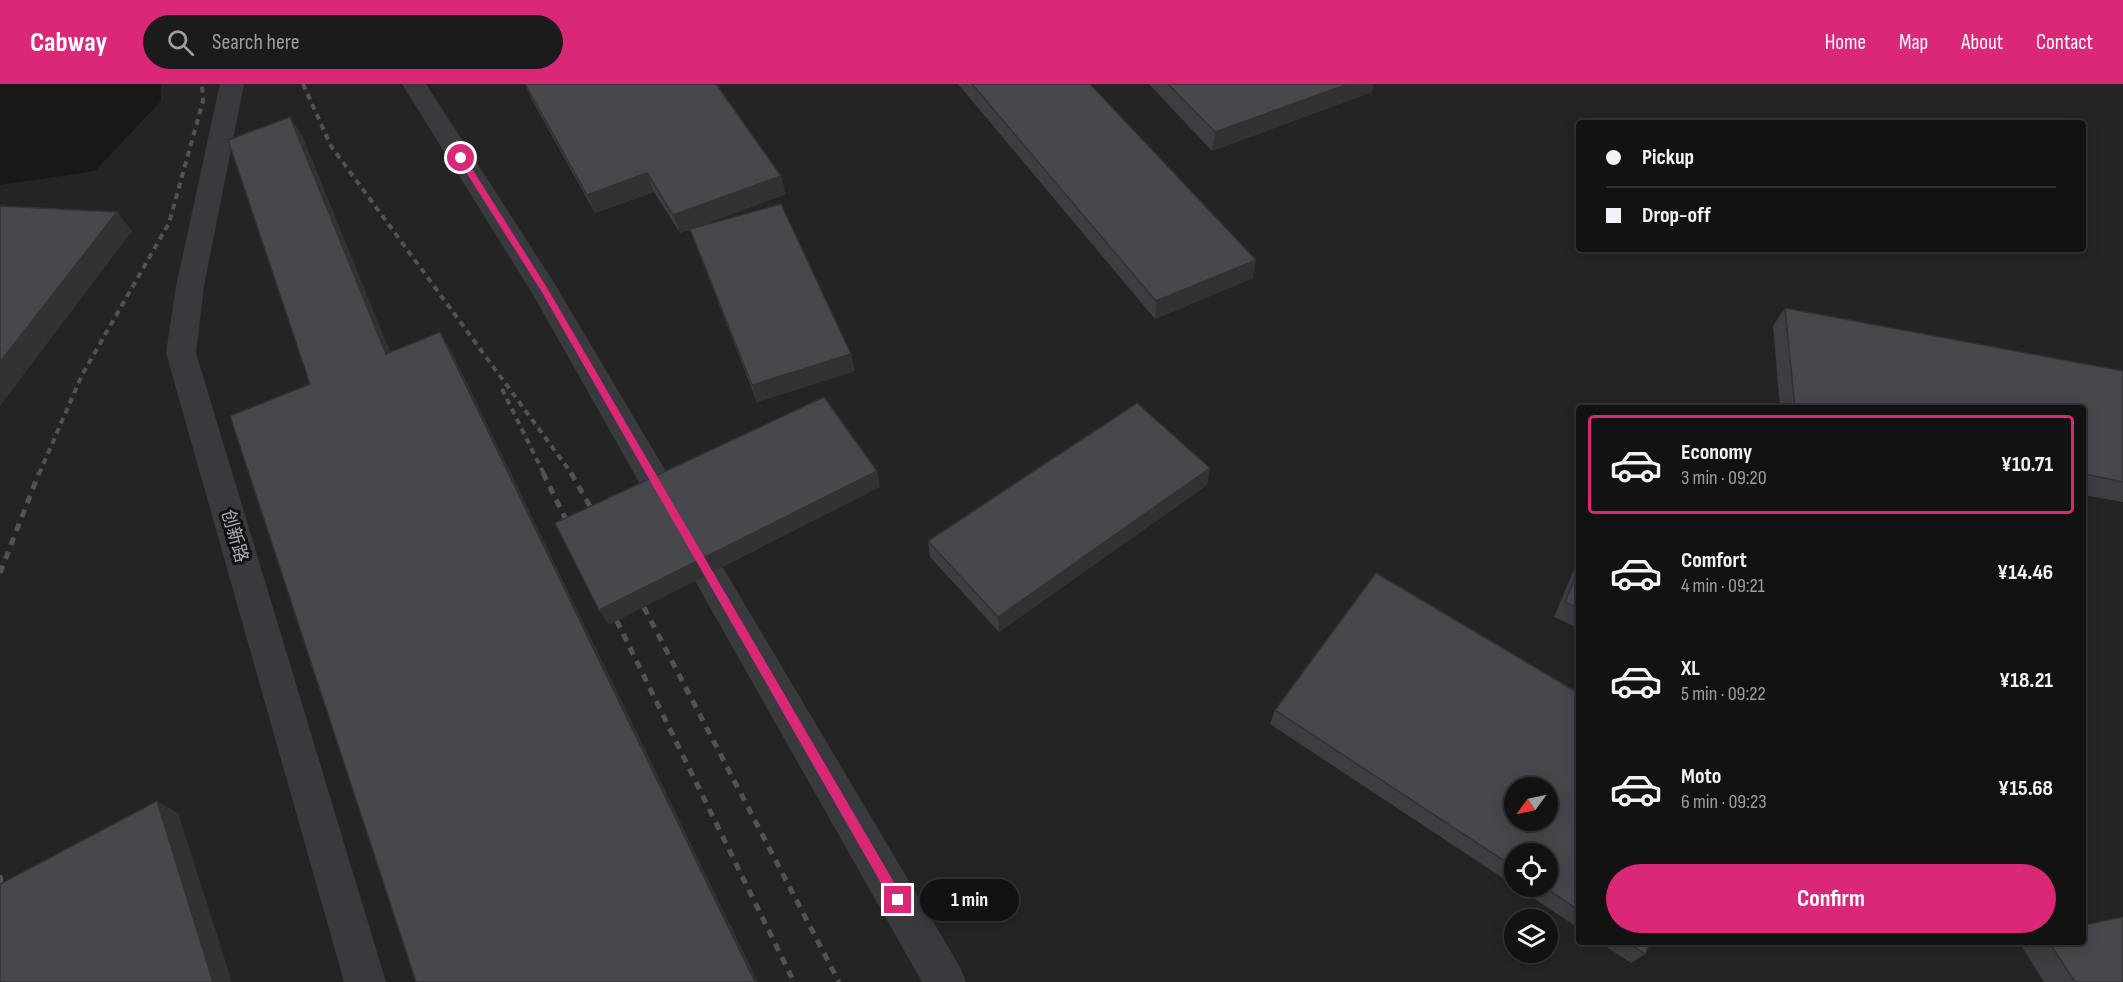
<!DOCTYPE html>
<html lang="en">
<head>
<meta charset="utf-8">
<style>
	:root { --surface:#121213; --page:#1b1b1c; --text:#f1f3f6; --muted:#9c9ea0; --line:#313233; --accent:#db2777 }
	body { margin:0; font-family:"Sofia Sans Condensed","Noto Sans SC",sans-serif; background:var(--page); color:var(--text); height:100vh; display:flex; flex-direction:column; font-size:22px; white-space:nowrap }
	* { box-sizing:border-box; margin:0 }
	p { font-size:20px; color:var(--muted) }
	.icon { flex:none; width:33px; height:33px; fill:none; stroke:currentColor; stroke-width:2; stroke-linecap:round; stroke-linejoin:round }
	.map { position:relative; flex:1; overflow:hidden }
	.panel { position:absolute; left:1576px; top:321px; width:510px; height:540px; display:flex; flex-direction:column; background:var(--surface); border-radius:6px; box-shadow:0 3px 15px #0003,0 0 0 2px var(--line) }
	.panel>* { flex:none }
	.banner { position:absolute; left:1576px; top:36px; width:510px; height:132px; border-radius:6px; box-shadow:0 3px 15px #0003,0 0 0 2px var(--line); display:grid; align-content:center; height:132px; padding:0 30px; background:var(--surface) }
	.needle { width:39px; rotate:237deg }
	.fabs { position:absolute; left:1504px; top:693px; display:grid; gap:12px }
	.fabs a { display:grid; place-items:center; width:54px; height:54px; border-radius:50%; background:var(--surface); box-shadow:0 3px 15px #0003,0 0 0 2px var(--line); font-size:30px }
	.end { position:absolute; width:27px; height:27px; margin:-14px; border:8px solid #db2777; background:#fff; box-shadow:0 0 0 3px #fff }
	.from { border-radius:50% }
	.bubble { position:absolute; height:42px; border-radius:21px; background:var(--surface); box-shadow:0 3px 15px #0003,0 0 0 2px var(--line); font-size:20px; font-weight:700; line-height:42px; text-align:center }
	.banner b { display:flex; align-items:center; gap:21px; height:57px; font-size:22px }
	.banner b+b { border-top:2px solid var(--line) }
	.banner i { width:15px; height:15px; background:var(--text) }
	ul { padding:10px 0 0; list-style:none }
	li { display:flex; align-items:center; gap:18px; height:99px; margin:0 12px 9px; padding:0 18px; border:3px solid transparent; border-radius:6px }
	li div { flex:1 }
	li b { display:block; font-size:22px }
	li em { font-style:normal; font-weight:700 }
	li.on { border-color:var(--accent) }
	li>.icon { width:54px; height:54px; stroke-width:1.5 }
	.cta { display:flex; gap:12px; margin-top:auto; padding:12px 30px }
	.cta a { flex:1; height:69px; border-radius:36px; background:var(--accent); color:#fff; font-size:24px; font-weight:700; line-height:69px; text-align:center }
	header { display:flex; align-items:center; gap:36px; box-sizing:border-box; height:84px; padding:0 30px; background:var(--accent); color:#fff }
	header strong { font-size:28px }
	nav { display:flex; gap:33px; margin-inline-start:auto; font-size:21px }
	.search { width:420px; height:54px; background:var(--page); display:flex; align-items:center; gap:15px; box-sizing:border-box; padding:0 21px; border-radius:33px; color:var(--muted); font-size:22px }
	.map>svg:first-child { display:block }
	.built { fill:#242426; fill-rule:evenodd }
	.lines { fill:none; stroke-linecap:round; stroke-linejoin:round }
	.minor { fill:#393a3e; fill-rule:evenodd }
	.rail-far1 { stroke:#505257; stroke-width:4; stroke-dasharray:6 5; stroke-linecap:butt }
	.rail { stroke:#505257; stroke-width:5; stroke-dasharray:8 7; stroke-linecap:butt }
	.wall { fill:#3d3e41 }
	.shaded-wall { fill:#323235 }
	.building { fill:#47484c; stroke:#323235; stroke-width:1.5; fill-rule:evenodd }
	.route { fill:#db2777 }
	.labels { text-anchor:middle; stroke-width:6; stroke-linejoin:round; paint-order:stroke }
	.street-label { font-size:18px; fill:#abb0b8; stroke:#121314 }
</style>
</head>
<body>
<header>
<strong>Cabway</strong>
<div class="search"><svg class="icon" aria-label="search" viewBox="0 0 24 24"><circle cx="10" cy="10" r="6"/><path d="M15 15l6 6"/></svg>Search here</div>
<nav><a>Home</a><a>Map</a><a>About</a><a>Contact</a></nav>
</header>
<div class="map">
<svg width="2123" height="898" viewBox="0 0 2123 898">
	<rect width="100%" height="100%" fill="#181819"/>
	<path class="built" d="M 161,0 L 2123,0 L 2123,898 L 0,898 L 0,101 L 95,87 L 161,17 ZM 1580,39 L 2084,39 L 2084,165 L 1580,165 ZM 1580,324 L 2084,324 L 2084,858 L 1580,858 ZM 1515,704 L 1548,704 L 1548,736 L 1515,736 ZM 1515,770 L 1548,770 L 1548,802 L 1515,802 ZM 1515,836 L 1548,836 L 1548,868 L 1515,868 Z"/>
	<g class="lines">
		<g class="minor">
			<polygon points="220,0 244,0 204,202 196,269 386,898 344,898 166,269 176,202"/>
			<polygon points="402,0 426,0 553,197 960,883 966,898 922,898 532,209"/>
		</g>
		<g class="rail-far1">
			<polyline points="303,0 331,62 572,390"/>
			<polyline points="502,305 544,390"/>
			<polyline points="39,390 82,291 169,139 203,17 202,0"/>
		</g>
		<g class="rail">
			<polyline points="543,389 572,448"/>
			<polyline points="571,389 599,438"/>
			<polyline points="0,489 39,389"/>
			<polyline points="637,510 839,898"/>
			<polyline points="610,523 794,898"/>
			<polyline points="0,791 3,815"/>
		</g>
	</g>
	<g class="wall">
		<polygon points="525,0 786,110 694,144 855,287 757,318 697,164 690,146 680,149 654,108 595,129 532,16"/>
		<polygon points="958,0 1090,0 1253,194 1155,235"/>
		<polygon points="1149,0 1374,0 1372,8 1212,67"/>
		<polygon points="1785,224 2123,287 2123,418 2084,411 2084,324 1780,324 1773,242"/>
		<polygon points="1210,384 1207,401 999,548 930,473 928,457"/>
		<polygon points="1580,471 1580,545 1554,533"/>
		<polygon points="1580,610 1580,845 1515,802 1548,802 1515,770 1515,802 1270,640 1275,626"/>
		<polygon points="1599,858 1651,858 1645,870 1631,879"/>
		<polygon points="2019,858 2084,858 2123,898 2044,898"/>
	</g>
	<g class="shaded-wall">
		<polygon points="1348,0 1374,0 1372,8 1212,67 1215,48"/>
		<polygon points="290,33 302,51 398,287 386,270"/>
		<polygon points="647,89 654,108 595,129 587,111"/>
		<polygon points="781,92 786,110 680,149 673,131"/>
		<polygon points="117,128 132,147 0,322 0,278"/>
		<polygon points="1256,176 1253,194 1155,235 1156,217"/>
		<polygon points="440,248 451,266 758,898 755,898"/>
		<polygon points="851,270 855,287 757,318 752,301"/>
		<polygon points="1210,384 1207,401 999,548 998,533"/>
		<polygon points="877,387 880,403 609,541 599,526"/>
		<polygon points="157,717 178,729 232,898 213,898"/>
	</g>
	<g class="building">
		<polygon points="525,0 716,0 781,92 673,131 647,89 587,111"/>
		<polygon points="972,0 1090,0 1256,176 1156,217"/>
		<polygon points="1168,0 1348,0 1215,48"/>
		<polygon points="290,33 386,270 440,248 755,898 416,898 230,332 310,300 228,56"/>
		<polygon points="781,120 851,270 752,301 690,145"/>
		<polygon points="0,122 117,128 0,278"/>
		<polygon points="1785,224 2123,287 2123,398 2084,390 2084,324 1795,324"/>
		<polygon points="824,313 877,387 599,526 555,439"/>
		<polygon points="1137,319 1210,384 998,533 928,457"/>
		<polygon points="1580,482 1580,525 1565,518"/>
		<path d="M 1376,489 L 1580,610 L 1580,827 L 1543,802 L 1548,802 L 1548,770 L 1515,770 L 1515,784 L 1275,626 ZM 1515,704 L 1548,704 L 1548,736 L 1515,736 Z"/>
		<polygon points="157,717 213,898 0,898 0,800"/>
		<polygon points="2123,833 2123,898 2075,898 2049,858 2084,858 2084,841"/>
		<polygon points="1627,858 1651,858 1645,870"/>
	</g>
	<polygon class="route" points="459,72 464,72 546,202 902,812 902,820 893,820 540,205 457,74"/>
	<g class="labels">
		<g class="street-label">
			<text transform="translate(235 452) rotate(74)" y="6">创新路</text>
		</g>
	</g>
</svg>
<div class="fabs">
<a><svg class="needle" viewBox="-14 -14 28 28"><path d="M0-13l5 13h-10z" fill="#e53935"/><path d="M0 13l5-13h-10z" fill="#9c9ea0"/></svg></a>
<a><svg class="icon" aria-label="locate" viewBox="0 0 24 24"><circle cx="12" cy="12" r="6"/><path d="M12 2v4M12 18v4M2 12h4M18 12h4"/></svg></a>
<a><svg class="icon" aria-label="layers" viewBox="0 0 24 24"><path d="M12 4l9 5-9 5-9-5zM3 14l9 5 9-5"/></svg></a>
</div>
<i class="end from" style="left:461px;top:74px"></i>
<i class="end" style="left:898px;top:816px"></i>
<div class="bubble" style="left:920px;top:795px;width:99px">1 min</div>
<div class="banner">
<b><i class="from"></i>Pickup</b>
<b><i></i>Drop-off</b>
</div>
<section class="panel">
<ul>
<li class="on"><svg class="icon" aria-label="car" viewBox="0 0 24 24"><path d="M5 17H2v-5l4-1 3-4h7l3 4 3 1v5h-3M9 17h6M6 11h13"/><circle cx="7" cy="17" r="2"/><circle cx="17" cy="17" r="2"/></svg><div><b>Economy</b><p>3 min · 09:20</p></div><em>¥10.71</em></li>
<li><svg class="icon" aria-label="car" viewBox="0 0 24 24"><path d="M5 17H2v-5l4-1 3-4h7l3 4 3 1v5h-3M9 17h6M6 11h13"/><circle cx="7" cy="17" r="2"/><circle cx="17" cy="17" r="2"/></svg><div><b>Comfort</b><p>4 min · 09:21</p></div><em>¥14.46</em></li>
<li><svg class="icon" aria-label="car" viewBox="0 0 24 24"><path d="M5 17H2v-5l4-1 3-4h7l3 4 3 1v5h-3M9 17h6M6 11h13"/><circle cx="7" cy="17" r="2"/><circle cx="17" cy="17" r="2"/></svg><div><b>XL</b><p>5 min · 09:22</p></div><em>¥18.21</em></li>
<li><svg class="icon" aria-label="car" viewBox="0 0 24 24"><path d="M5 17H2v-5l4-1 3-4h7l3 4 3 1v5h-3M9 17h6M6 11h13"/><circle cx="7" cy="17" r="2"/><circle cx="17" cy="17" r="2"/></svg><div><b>Moto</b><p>6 min · 09:23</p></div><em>¥15.68</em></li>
</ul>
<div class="cta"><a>Confirm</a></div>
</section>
</div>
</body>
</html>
